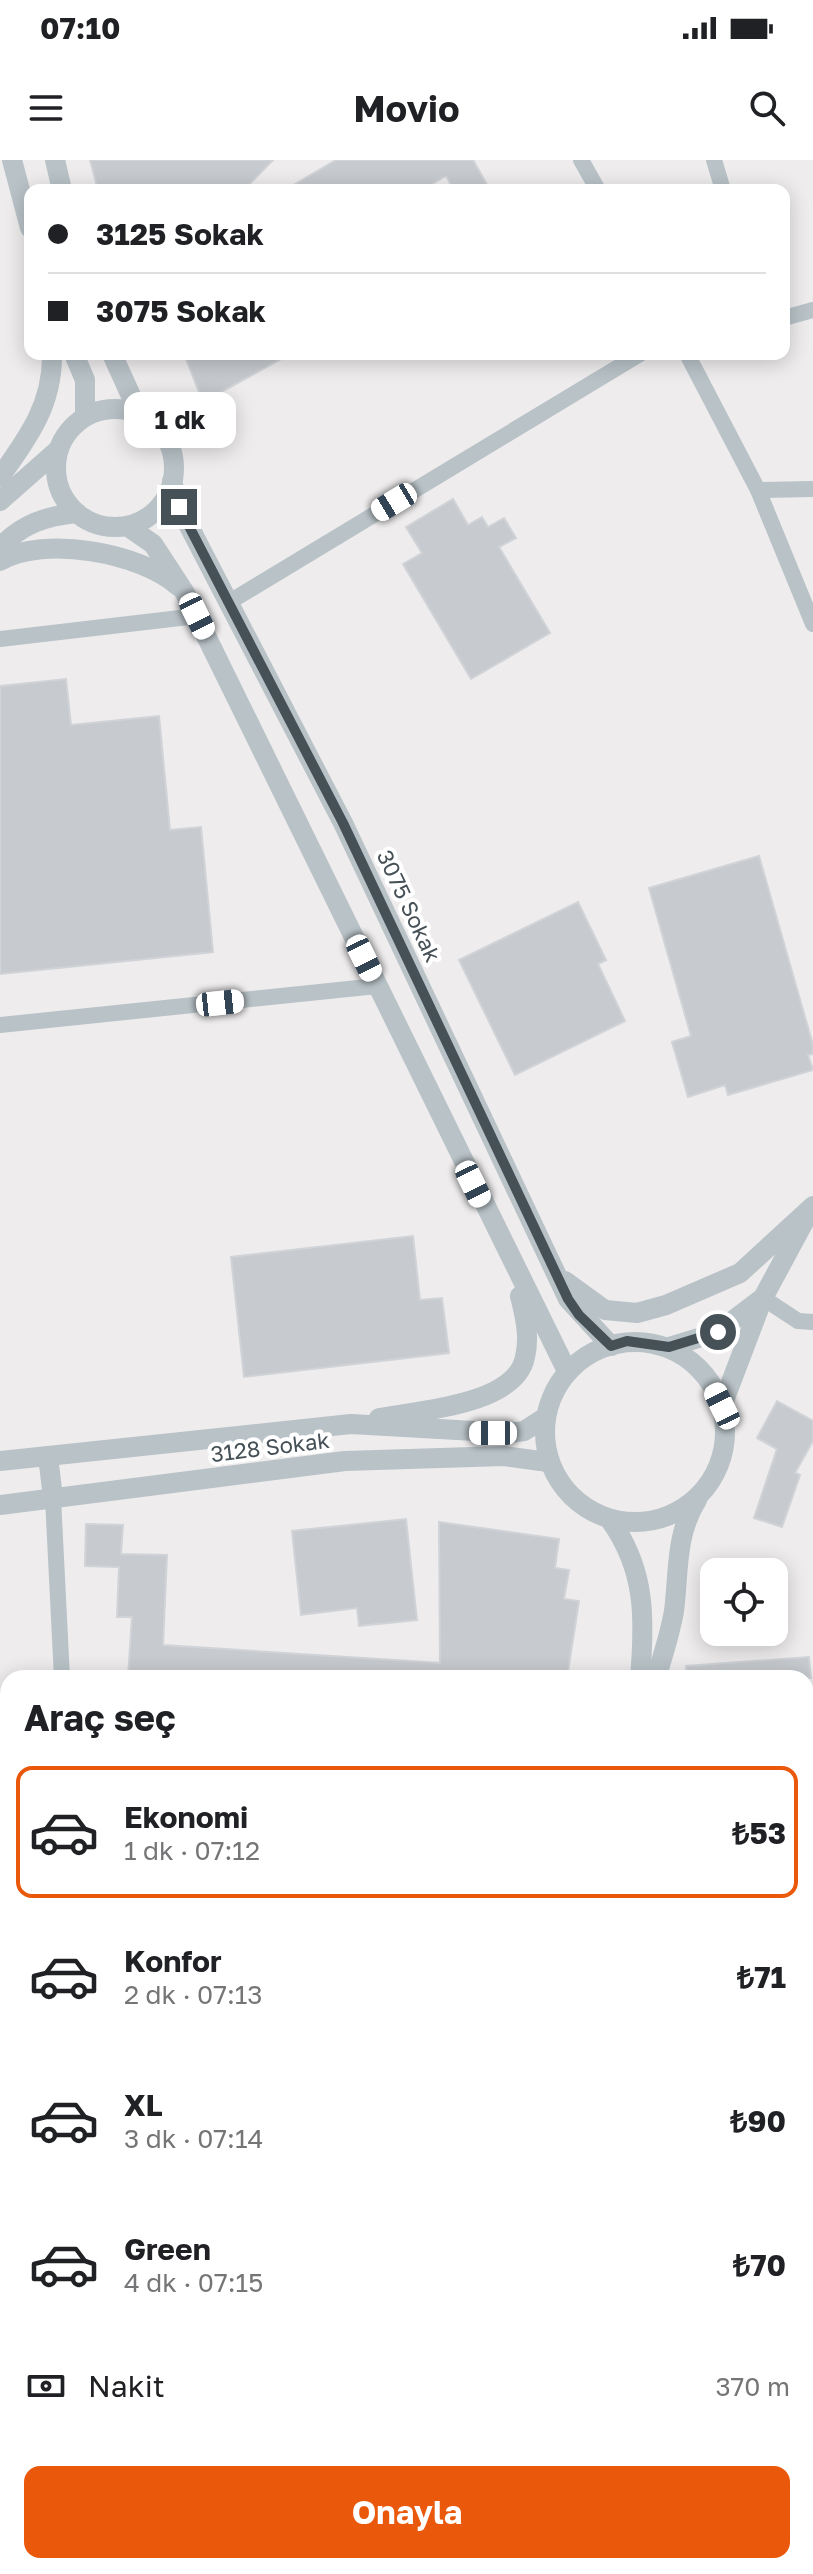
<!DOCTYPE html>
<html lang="tr">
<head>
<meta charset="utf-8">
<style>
	:root { --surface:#fff; --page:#f2f2f2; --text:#202124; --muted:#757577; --line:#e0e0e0; --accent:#ea580c }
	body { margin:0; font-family:"Golos Text",sans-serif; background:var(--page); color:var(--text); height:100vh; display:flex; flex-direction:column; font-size:30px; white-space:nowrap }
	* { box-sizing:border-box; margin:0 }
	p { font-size:26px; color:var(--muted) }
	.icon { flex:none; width:44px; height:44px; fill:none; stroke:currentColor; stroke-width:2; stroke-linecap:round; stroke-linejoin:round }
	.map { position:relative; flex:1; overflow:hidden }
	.side { position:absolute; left:0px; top:1510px; width:814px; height:904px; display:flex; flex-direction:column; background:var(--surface); border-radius:24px 24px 0 0; box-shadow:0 4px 20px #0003 }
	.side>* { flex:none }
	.banner { position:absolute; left:24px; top:24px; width:766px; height:176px; border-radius:16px; box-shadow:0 4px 20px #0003; display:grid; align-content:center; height:176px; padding:0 24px; background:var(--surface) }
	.buttons { position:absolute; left:700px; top:1398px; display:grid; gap:16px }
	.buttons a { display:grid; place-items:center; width:88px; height:88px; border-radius:16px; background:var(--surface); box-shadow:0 4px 20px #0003; font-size:40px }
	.end { position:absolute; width:36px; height:36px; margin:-18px; border:10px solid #465157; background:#fff; box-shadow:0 0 0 4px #fff }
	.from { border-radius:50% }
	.bubble { position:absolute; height:56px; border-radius:16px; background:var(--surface); box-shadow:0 4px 20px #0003; font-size:26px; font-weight:700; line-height:56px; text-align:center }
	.car { position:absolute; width:24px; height:48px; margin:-24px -12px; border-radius:10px; box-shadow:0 0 6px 2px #0007; background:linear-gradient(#fff 24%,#345 0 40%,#fff 0 76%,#345 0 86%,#fff 0) }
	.banner b { display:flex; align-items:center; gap:28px; height:76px; font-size:30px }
	.banner b+b { border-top:2px solid var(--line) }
	.banner i { width:20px; height:20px; background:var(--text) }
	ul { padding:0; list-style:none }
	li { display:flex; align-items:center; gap:24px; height:132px; margin:0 16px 12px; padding:0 8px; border:4px solid transparent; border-radius:16px }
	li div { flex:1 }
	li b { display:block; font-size:30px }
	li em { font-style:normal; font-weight:700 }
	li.active { border-color:var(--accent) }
	li>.icon { width:72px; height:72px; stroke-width:1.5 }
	h2 { padding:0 24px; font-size:36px; line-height:96px }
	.pay { display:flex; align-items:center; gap:20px; height:88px; padding:0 24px; font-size:30px }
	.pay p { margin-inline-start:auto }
	.cta { display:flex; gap:16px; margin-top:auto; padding:16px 24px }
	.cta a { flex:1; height:92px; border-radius:16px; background:var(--accent); color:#fff; font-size:32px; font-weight:700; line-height:92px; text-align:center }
	.status { display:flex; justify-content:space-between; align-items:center; height:56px; padding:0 40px; background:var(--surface); direction:ltr }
	.status svg { height:22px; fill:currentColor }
	header { display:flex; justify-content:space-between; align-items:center; height:104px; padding:0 24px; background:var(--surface); font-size:36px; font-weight:700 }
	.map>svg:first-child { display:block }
	.building { fill:#c7cace; stroke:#d0d3d7; stroke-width:2 }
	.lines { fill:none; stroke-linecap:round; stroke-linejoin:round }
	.minor { stroke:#b8c2c7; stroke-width:16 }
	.tertiary { stroke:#b8c2c7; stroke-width:20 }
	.route { stroke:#465157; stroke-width:10 }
	.labels { text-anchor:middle; stroke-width:8; stroke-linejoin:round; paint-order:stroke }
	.street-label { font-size:22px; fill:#465157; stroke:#fff }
</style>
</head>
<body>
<div class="status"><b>07:10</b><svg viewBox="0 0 49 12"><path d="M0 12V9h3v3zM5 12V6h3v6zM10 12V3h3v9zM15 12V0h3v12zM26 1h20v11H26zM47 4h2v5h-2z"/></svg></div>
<header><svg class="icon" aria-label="menu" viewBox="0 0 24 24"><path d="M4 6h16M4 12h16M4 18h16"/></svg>Movio<svg class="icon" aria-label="search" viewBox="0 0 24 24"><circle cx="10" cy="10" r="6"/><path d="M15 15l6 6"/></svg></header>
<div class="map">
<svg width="813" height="2414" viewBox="0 0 813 2414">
	<rect width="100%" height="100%" fill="#eeecec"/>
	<g class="building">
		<polygon points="90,0 273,0 244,30 98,30"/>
		<polygon points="336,0 473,0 490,30 454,30 446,16 422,30 285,30"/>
		<polygon points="184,194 290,194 203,242"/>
		<polygon points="453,339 468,365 482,357 488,367 504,358 516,378 499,387 550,473 471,519 403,404 422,393 406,367"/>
		<polygon points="66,519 71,565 159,556 170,670 201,667 213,792 0,814 0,526"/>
		<polygon points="759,696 813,885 813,894 808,895 813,910 728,935 725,925 688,937 672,882 691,876 649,728"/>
		<polygon points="578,742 606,800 598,804 625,861 515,915 459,800"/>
		<polygon points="413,1076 420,1140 442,1138 449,1193 244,1217 231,1097"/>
		<polygon points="777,1241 813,1261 813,1281 795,1313 800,1315 782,1367 754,1358 777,1289 757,1278"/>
		<polygon points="406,1359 417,1460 359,1466 357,1448 301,1455 292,1371"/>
		<polygon points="439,1362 559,1379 555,1408 569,1410 564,1439 579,1441 567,1518 128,1518 132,1457 117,1457 119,1407 85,1406 86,1364 123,1365 121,1394 167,1395 163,1485 440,1503"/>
		<polygon points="809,1497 811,1518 687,1518 686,1506"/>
	</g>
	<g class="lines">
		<g class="minor">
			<polyline points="581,0 598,30"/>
			<polyline points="714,0 723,30"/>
			<polyline points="784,158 813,150"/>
			<polyline points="687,194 758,330 813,464"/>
			<polyline points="758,330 813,329"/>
			<polyline points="231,441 640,194"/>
			<polyline points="0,479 197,456"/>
			<polyline points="0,865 377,826"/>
			<polyline points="763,1138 798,1161 813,1162"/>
			<polyline points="53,1338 62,1518"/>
			<polyline points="806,1847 813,1847"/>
			<polyline points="0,2217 8,2217"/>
			<polyline points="806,2310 813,2309"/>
		</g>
		<g class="tertiary">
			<polyline points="12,0 30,68"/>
			<polyline points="55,0 62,30"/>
			<polyline points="74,194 85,220 85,256"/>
			<polyline points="112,194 132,238 146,256"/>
			<circle cx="115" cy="308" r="59"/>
			<path d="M 0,317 C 28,278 53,244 52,194"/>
			<polyline points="172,321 179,347 343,663 568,1139 611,1186"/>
			<polyline points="0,341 59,289"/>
			<polyline points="127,366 153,384 185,433 567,1211"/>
			<path d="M 0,388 C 21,364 46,356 77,353"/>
			<path d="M 0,401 C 44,375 141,393 178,426"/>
			<polyline points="565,1121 605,1150 637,1153 666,1145 740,1113 813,1046"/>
			<circle cx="635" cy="1272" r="90"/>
			<polyline points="669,1187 718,1172 760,1140"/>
			<polyline points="722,1246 763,1138 805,1060"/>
			<path d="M 379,1258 C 418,1251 516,1245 525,1197 C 530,1177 525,1156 520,1136"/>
			<polyline points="48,1296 53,1338"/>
			<polyline points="0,1301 351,1264 510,1273 524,1271 546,1257"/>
			<polyline points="0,1345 345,1301 504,1296 548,1302"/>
			<path d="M 610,1360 C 646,1410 645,1459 640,1518"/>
			<path d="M 656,1518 C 663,1496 670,1474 674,1451 C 679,1412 675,1375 697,1340"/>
			<polyline points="432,2414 434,2406"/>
		</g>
	</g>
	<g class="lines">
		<polyline class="route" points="179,347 343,663 568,1139 579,1155 611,1186 627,1181 669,1187 718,1172"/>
	</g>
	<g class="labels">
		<g class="street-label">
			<text transform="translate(409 746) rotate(65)" y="8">3075 Sokak</text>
			<text transform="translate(270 1287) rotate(-7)" y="8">3128 Sokak</text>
		</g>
	</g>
</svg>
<div class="buttons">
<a><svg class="icon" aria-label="locate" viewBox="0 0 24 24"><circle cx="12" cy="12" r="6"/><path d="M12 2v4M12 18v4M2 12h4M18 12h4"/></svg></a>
</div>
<i class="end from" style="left:718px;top:1172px"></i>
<i class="end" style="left:179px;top:347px"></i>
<div class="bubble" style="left:124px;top:232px;width:112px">1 dk</div>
<i class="car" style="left:394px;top:342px;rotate:239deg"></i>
<i class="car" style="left:197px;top:456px;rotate:154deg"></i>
<i class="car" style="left:364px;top:798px;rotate:154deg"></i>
<i class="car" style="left:220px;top:843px;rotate:84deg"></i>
<i class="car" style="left:473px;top:1024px;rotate:154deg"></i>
<i class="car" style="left:722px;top:1246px;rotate:334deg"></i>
<i class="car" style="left:493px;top:1273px;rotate:270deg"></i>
<div class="banner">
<b><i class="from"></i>3125 Sokak</b>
<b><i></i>3075 Sokak</b>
</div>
<section class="side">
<h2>Araç seç</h2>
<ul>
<li class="active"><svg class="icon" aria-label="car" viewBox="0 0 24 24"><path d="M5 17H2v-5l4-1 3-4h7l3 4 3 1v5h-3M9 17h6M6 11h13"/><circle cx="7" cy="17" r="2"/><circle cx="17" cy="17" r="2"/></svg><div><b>Ekonomi</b><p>1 dk · 07:12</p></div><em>₺53</em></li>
<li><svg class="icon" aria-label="car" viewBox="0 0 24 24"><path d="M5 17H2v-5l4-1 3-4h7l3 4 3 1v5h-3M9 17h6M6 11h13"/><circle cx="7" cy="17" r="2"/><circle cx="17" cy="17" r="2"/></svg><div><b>Konfor</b><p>2 dk · 07:13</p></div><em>₺71</em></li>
<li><svg class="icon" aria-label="car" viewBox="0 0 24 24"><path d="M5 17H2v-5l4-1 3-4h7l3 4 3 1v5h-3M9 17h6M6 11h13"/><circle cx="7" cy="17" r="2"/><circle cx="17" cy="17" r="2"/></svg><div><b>XL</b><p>3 dk · 07:14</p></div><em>₺90</em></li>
<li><svg class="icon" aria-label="car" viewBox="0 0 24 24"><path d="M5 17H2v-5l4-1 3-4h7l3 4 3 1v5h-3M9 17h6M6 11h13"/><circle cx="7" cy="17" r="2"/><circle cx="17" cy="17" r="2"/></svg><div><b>Green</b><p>4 dk · 07:15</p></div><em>₺70</em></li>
</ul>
<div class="pay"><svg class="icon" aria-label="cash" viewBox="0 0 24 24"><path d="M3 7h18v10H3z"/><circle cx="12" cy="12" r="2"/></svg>Nakit<p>370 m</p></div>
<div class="cta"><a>Onayla</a></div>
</section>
</div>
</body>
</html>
